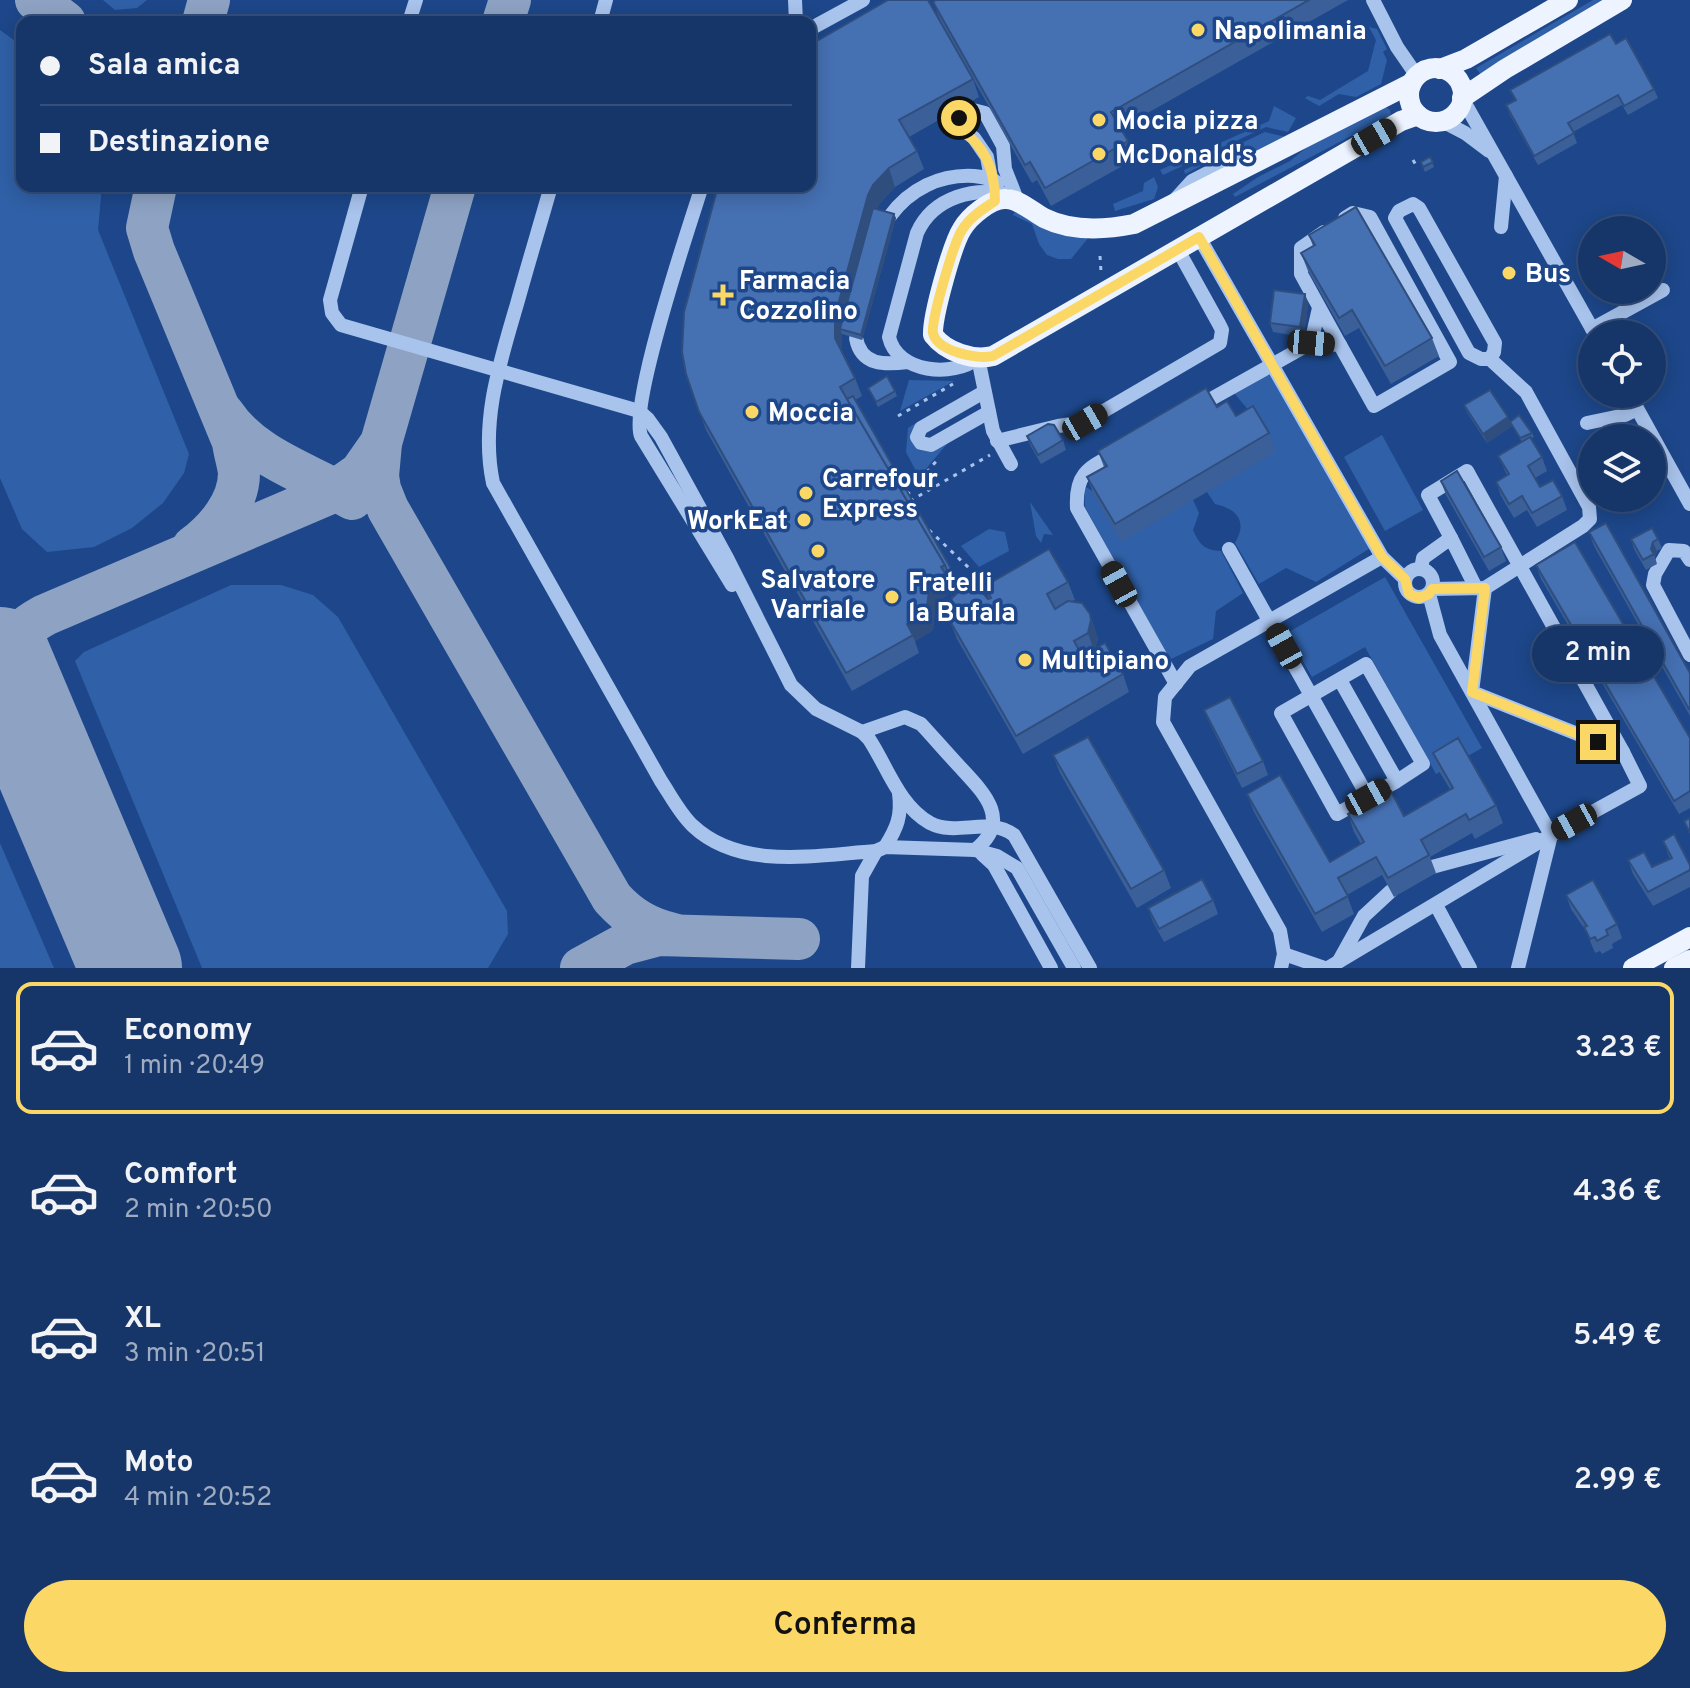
<!DOCTYPE html>
<html lang="it">
<head>
<meta charset="utf-8">
<style>
	:root { --surface:#163568; --page:#234071; --text:#f1f3f6; --muted:#9eabc0; --line:#35507c; --accent:#fbd866 }
	body { margin:0; font-family:Overpass,sans-serif; background:var(--page); color:var(--text); height:100vh; display:flex; flex-direction:column; font-size:30px; white-space:nowrap }
	* { box-sizing:border-box; margin:0 }
	p { font-size:26px; color:var(--muted) }
	.icon { flex:none; width:44px; height:44px; fill:none; stroke:currentColor; stroke-width:2; stroke-linecap:round; stroke-linejoin:round }
	.map { position:relative; height:968px; overflow:hidden }
	.panel { display:flex; flex-direction:column; background:var(--surface); flex:1 }
	.panel>* { flex:none }
	.guide { position:absolute; left:16px; top:16px; width:800px; height:176px; border-radius:16px; box-shadow:0 4px 20px #0003,0 0 0 2px var(--line); display:grid; align-content:center; height:176px; padding:0 24px; background:var(--surface) }
	.needle { width:52px; rotate:279deg }
	.buttons { position:absolute; left:1578px; top:216px; display:grid; gap:16px }
	.buttons a { display:grid; place-items:center; width:88px; height:88px; border-radius:50%; background:var(--surface); box-shadow:0 4px 20px #0003,0 0 0 2px var(--line); font-size:40px }
	.end { position:absolute; width:36px; height:36px; margin:-18px; border:10px solid #fbd866; background:#111; box-shadow:0 0 0 4px #111 }
	.from { border-radius:50% }
	.bubble { position:absolute; height:56px; border-radius:28px; background:var(--surface); box-shadow:0 4px 20px #0003,0 0 0 2px var(--line); font-size:26px; font-weight:600; line-height:56px; text-align:center }
	.car { position:absolute; width:24px; height:48px; margin:-24px -12px; border-radius:10px; box-shadow:0 0 6px 2px #0007; background:linear-gradient(#222 24%,#8ab4d8 0 40%,#222 0 76%,#8ab4d8 0 86%,#222 0) }
	.guide b { display:flex; align-items:center; gap:28px; height:76px; font-size:30px }
	.guide b+b { border-top:2px solid var(--line) }
	.guide i { width:20px; height:20px; background:var(--text) }
	ul { padding:14px 0 0; list-style:none }
	li { display:flex; align-items:center; gap:24px; height:132px; margin:0 16px 12px; padding:0 8px; border:4px solid transparent; border-radius:16px }
	li div { flex:1 }
	li b { display:block; font-size:30px }
	li em { font-style:normal; font-weight:600 }
	li.current { border-color:var(--accent) }
	li>.icon { width:72px; height:72px; stroke-width:1.5 }
	.action { display:flex; gap:16px; margin-top:auto; padding:16px 24px }
	.action a { flex:1; height:92px; border-radius:48px; background:var(--accent); color:#111; font-size:32px; font-weight:600; line-height:92px; text-align:center }
	.map>svg:first-child { display:block }
	.green { fill:#3060a7 }
	.lines { fill:none; stroke-linecap:round; stroke-linejoin:round }
	.taxiway { stroke:#8ea3c4; stroke-width:42 }
	.runway { stroke:#8ea3c4; stroke-width:102 }
	.path { stroke:#a8c3ec; stroke-width:3; stroke-dasharray:4 6; stroke-linecap:butt }
	.minor { stroke:#a8c3ec; stroke-width:14 }
	.major { stroke:#edf3ff; stroke-width:20 }
	.wall { fill:#3b6099 }
	.shaded-wall { fill:#304e7d }
	.building { fill:#4570b2; stroke:#304e7d; stroke-width:2 }
	.route { stroke:#fbd866; stroke-width:10 }
	.poi-dot { fill:#fbd866; stroke:#1d478a; stroke-width:3 }
	.labels { text-anchor:middle; stroke-width:7; stroke-linejoin:round; paint-order:stroke }
	.poi-label { font-size:26px; font-weight:bold; fill:#fff; stroke:#1d478a; text-anchor:start }
</style>
</head>
<body>
<div class="map">
<svg width="1690" height="968" viewBox="0 0 1690 968">
	<rect width="100%" height="100%" fill="#1d478a"/>
	<g class="green">
		<polygon points="103,0 147,0 137,8 115,10"/>
		<polygon points="1593,0 1602,0 1493,65 1481,75 1476,68"/>
		<polygon points="1369,27 1377,29 1387,49 1383,52 1387,60 1381,84 1356,97 1339,94 1319,106 1305,98 1308,96 1320,100 1368,71 1376,40"/>
		<polygon points="0,30 22,46 22,186 102,186 98,230 189,454 184,473 163,503 132,528 94,547 47,552 22,529 0,478"/>
		<polygon points="1274,106 1296,118 1288,132 1266,127 1163,175 1160,170 1269,121"/>
		<polygon points="1386,107 1390,110 1391,117 1360,136 1351,136 1235,197 1233,194 1258,177 1290,161 1312,143"/>
		<polygon points="1265,132 1286,137 1255,152 1231,156 1211,165 1209,162 1185,174 1184,170"/>
		<polygon points="1154,177 1158,187 1154,199 1115,211 1113,204 1143,191 1144,183"/>
		<polygon points="1015,212 1043,227 1089,237 1071,259 1058,259 1047,255 1039,244 1032,224 1013,215"/>
		<path d="M 1265,374 L 1272,376 L 1372,547 L 1316,582 L 1286,568 L 1259,584 L 1235,543 C 1248,521 1237,509 1215,504 L 1207,492 L 1260,424 L 1234,393 Z"/>
		<polygon points="909,380 954,381 900,411"/>
		<polygon points="919,421 911,437 918,450 931,451 952,438 919,477 906,452 908,428"/>
		<polygon points="1382,435 1423,510 1385,531 1344,457"/>
		<path d="M 1084,486 L 1096,493 L 1193,500 L 1199,513 L 1193,530 C 1200,545 1204,550 1221,551 L 1243,593 L 1216,611 L 1213,639 L 1169,660 L 1085,507 Z"/>
		<polygon points="1030,502 1053,535 1044,534 1041,543 1036,536"/>
		<polygon points="989,529 1005,532 1009,551 979,567 961,546"/>
		<polygon points="1385,577 1482,748 1436,774 1365,647 1312,677 1287,633"/>
		<polygon points="231,585 281,585 313,595 338,617 507,911 508,934 488,968 202,968 75,661 84,652"/>
		<polygon points="0,843 54,968 0,968"/>
	</g>
	<g class="lines">
		<g class="taxiway">
			<polyline points="36,0 65,22"/>
			<polyline points="203,22 209,0"/>
			<polyline points="503,22 510,0"/>
			<path d="M 156,186 L 147,228 L 154,251 L 233,442 C 234,452 238,463 239,473 C 239,503 216,530 193,547"/>
			<path d="M 455,186 L 381,443 L 378,476 L 380,489 L 388,509 L 612,898 C 629,917 647,928 673,934"/>
			<path d="M 223,413 C 253,458 308,473 352,499"/>
			<path d="M 17,698 C 4,654 3,638 45,615 L 333,492 L 360,473 L 381,443"/>
			<polyline points="581,968 625,944 659,935 799,939"/>
		</g>
		<polyline class="runway" points="0,658 131,968"/>
		<g class="path">
			<polyline points="1413,160 1416,165"/>
			<polyline points="1100,256 1101,272"/>
			<polyline points="898,416 953,384"/>
			<polyline points="907,495 939,458"/>
			<polyline points="910,501 990,455"/>
			<polyline points="929,530 990,588"/>
		</g>
		<g class="minor">
			<polyline points="795,0 796,22"/>
			<polyline points="1373,0 1397,47 1417,76"/>
			<polyline points="409,22 416,0"/>
			<polyline points="600,22 606,0"/>
			<polyline points="810,29 863,0"/>
			<polyline points="1462,98 1595,334"/>
			<polyline points="1442,121 1465,133 1489,151"/>
			<path d="M 362,186 L 330,300 L 332,313 L 341,325 L 639,411 L 648,419 L 661,437 L 726,556 L 791,685 L 816,709 L 862,732 L 869,739 C 887,766 899,806 930,823 C 957,837 988,816 1014,835 L 1090,968"/>
			<path d="M 551,186 C 540,225 528,264 517,304 C 500,362 480,422 493,483 L 661,781 C 671,796 680,814 693,826 C 741,871 817,855 876,851 L 885,847 L 975,850 C 1013,820 983,792 959,766 C 946,752 934,738 921,724 L 905,717 L 862,732"/>
			<path d="M 702,186 C 689,227 629,404 641,436 L 732,585"/>
			<polyline points="995,199 987,157 974,138 957,125 959,118 973,110 985,113 1003,146 1005,169 1016,197"/>
			<polyline points="1172,203 1192,181 1225,164 1249,161"/>
			<polygon points="1413,204 1419,208 1495,343 1494,352 1490,359 1481,359 1469,353 1395,218 1399,211"/>
			<path d="M 890,216 C 910,189 940,174 974,176 C 983,177 991,178 998,183"/>
			<polyline points="1501,227 1506,176"/>
			<polyline points="1324,232 1301,248 1301,274 1340,345"/>
			<polyline points="1199,237 1382,557 1405,579"/>
			<polyline points="1592,329 1663,290"/>
			<path d="M 856,338 C 861,366 885,365 908,362"/>
			<polyline points="1311,343 1319,308"/>
			<polyline points="984,392 921,428 917,437 921,443 931,445 989,412"/>
			<polyline points="1629,394 1690,504"/>
			<polyline points="1195,408 1311,343 1340,345 1374,406 1450,362 1370,217 1353,213 1345,218"/>
			<polyline points="1587,423 1625,415 1637,409"/>
			<polyline points="997,441 1058,426 1085,422 1220,343 1222,330 1219,324 1178,250"/>
			<path d="M 1118,452 C 1089,468 1075,472 1077,508 L 1176,684"/>
			<path d="M 1011,464 L 993,431 L 978,358 C 953,378 897,373 889,337 L 917,233 C 933,197 976,185 1012,196"/>
			<polyline points="1451,538 1428,495 1467,471 1623,752"/>
			<polyline points="1229,549 1368,797"/>
			<polyline points="1690,560 1684,551 1669,550 1655,574 1653,585 1690,655"/>
			<circle cx="1419" cy="583" r="14"/>
			<polyline points="1421,569 1423,558 1451,538 1476,588"/>
			<polyline points="1485,588 1583,526 1590,519 1589,507 1526,392 1490,359"/>
			<polyline points="1429,594 1440,635 1551,835 1518,968"/>
			<polyline points="1340,680 1397,781 1337,814 1281,713 1366,664 1423,764 1397,781"/>
			<path d="M 885,847 C 897,828 902,816 899,793"/>
			<polyline points="975,850 997,856 1017,868 1074,968"/>
			<polyline points="982,854 994,865 1051,968"/>
			<polyline points="1432,867 1536,839"/>
			<polyline points="1436,905 1470,968"/>
			<polyline points="1284,954 1325,968"/>
			<polyline points="1339,961 1364,916 1391,891"/>
			<polyline points="858,968 862,876 876,851"/>
			<polyline points="1281,968 1284,954 1280,931 1163,722 1165,697 1190,666 1382,557"/>
			<polyline points="1328,968 1551,835 1640,786 1623,752 1472,692 1485,588 1432,589"/>
		</g>
		<g class="major">
			<circle cx="1436" cy="95" r="27"/>
			<polyline points="1440,69 1466,59 1568,0"/>
			<path d="M 1412,83 L 1134,224 C 1104,230 1072,232 1044,218 C 1033,212 1019,199 1006,199 C 991,198 969,217 962,229 C 952,245 932,317 933,335 C 946,352 973,361 993,356 L 1401,121 L 1418,115"/>
			<polyline points="1462,98 1505,69 1622,0"/>
			<polyline points="1633,968 1690,937"/>
			<polyline points="1674,968 1690,960"/>
		</g>
	</g>
	<g class="wall">
		<polygon points="936,0 1348,0 1121,128 1128,141 1135,159 1051,206 1037,180 1032,183 940,20 933,2"/>
		<polygon points="1616,44 1654,89 1658,98 1628,115 1622,105 1573,132 1577,143 1538,165 1510,115 1506,105 1515,101 1510,90"/>
		<polygon points="810,45 973,79 979,97 909,137 917,151 924,169 895,187 880,203 877,209 896,218 862,340 842,334 842,352 855,378 862,396 855,400 960,585 951,591 951,592 942,598 935,611 933,630 915,641 919,653 852,691 706,430 686,374"/>
		<polygon points="1430,157 1434,167 1425,172 1423,167"/>
		<polygon points="1309,235 1432,338 1439,356 1391,384 1359,328 1345,336 1308,271 1301,253 1313,246"/>
		<polygon points="1305,294 1308,304 1304,337 1273,332 1270,323"/>
		<polygon points="868,388 895,391 897,396 878,407"/>
		<polygon points="1464,405 1510,422 1532,433 1534,437 1531,438 1542,457 1547,471 1535,478 1540,487 1562,496 1567,510 1537,527 1527,510 1514,518 1501,496 1496,482 1507,475 1498,456 1522,442 1512,426 1487,443 1468,414"/>
		<polygon points="1217,407 1269,433 1276,452 1121,542 1094,495 1087,477 1104,467 1098,451"/>
		<polygon points="1027,436 1063,440 1066,450 1041,464 1030,445"/>
		<polygon points="1441,481 1501,547 1506,561 1489,571 1446,495"/>
		<polygon points="1589,532 1690,673 1690,716 1594,546"/>
		<polygon points="1631,539 1658,539 1662,548 1657,551 1655,557 1657,564 1646,570 1634,549"/>
		<polygon points="1536,565 1690,738 1690,808 1679,814 1541,579"/>
		<polygon points="1068,582 1075,600 1072,601 1090,614 1098,639 1095,648 1123,674 1129,692 1023,754 957,639 950,621 989,599 985,586"/>
		<polygon points="1204,710 1263,761 1268,775 1242,788 1210,724"/>
		<polygon points="1433,753 1496,805 1503,823 1475,839 1472,833 1430,857 1436,873 1394,897 1382,875 1347,895 1354,914 1322,932 1254,812 1247,794 1330,862 1361,844 1354,832 1348,814 1404,816 1450,789 1439,771"/>
		<polygon points="1053,755 1164,870 1171,888 1137,908 1060,773"/>
		<polygon points="1663,841 1690,865 1690,887 1653,906 1633,874 1628,860 1652,867 1670,859"/>
		<polygon points="1566,895 1617,924 1622,938 1612,944 1613,948 1602,954 1600,951 1595,953 1586,931 1571,909"/>
		<polygon points="1213,900 1218,914 1164,942 1153,922 1148,908"/>
	</g>
	<g class="shaded-wall">
		<polygon points="889,168 895,187 880,203 875,213 840,329 842,334 842,357 835,338 835,316 868,195 873,185"/>
		<polygon points="894,214 896,218 862,340 861,335"/>
		<polygon points="1305,294 1308,304 1304,337 1300,327"/>
		<polygon points="1508,417 1512,426 1487,443 1483,434"/>
		<polygon points="1653,542 1657,551 1655,557 1651,549"/>
		<polygon points="945,573 951,592 942,598 935,611 933,630 915,641 907,624 936,580"/>
		<polygon points="1090,614 1098,639 1094,651 1088,633"/>
	</g>
	<g class="building">
		<polygon points="888,0 928,0 973,79 899,120 917,151 889,168 873,185 868,195 835,316 835,338 855,378 840,387 945,565 941,567 945,573 936,580 929,592 926,612 907,624 913,635 846,673 699,412 686,374 682,352 684,312 718,186 810,186 810,45"/>
		<polygon points="936,0 1309,0 1111,112 1128,141 1045,188 1030,162 1025,165 933,2"/>
		<polygon points="1610,34 1616,44 1626,38 1654,89 1624,106 1618,95 1568,123 1574,133 1534,156 1506,105 1516,100 1510,90"/>
		<polygon points="1430,157 1433,162 1423,167 1421,162"/>
		<polygon points="1356,207 1432,338 1385,366 1352,310 1339,318 1301,253 1315,245 1309,235"/>
		<polygon points="873,208 894,214 861,335 840,329"/>
		<polygon points="1274,290 1305,294 1300,327 1270,323"/>
		<polygon points="887,376 895,391 876,402 868,388"/>
		<polygon points="1206,388 1217,407 1227,401 1236,416 1253,406 1269,433 1115,524 1087,477 1107,466 1098,451"/>
		<polygon points="1490,390 1508,417 1483,434 1464,405"/>
		<polygon points="853,396 958,581 949,586 947,580 950,578 945,565 847,399"/>
		<polygon points="1519,415 1532,433 1520,438 1510,422"/>
		<polygon points="1048,424 1054,425 1063,440 1038,455 1027,436"/>
		<polygon points="1530,437 1542,457 1528,466 1540,487 1553,480 1562,496 1532,513 1522,496 1509,504 1496,482 1509,474 1498,456"/>
		<polygon points="1457,471 1501,547 1484,557 1441,481"/>
		<polygon points="1606,523 1690,673 1690,709 1689,709 1589,532"/>
		<polygon points="1652,528 1658,539 1653,542 1651,549 1654,554 1643,560 1631,539"/>
		<polygon points="1575,542 1690,738 1690,791 1674,801 1536,565"/>
		<polygon points="1049,549 1068,582 1047,594 1055,609 1068,601 1082,603 1090,614 1091,620 1088,633 1074,641 1082,656 1105,643 1123,674 1016,736 950,621 953,620 949,611 952,598 962,589 969,588 982,592 988,599 991,598 985,586"/>
		<polygon points="1230,697 1263,761 1237,774 1204,710"/>
		<polygon points="1088,737 1164,870 1131,889 1053,755"/>
		<polygon points="1458,738 1496,805 1469,820 1466,814 1421,840 1429,855 1388,878 1376,857 1338,878 1348,896 1315,914 1247,794 1280,775 1330,862 1364,842 1348,814 1391,791 1404,816 1453,788 1433,753"/>
		<polygon points="1690,818 1690,833 1684,821"/>
		<polygon points="1674,834 1690,865 1690,870 1648,892 1628,860 1644,852 1652,867 1672,858 1663,841"/>
		<polygon points="1202,879 1213,900 1159,929 1148,908"/>
		<polygon points="1593,880 1617,924 1606,930 1608,935 1597,941 1595,937 1590,939 1584,927 1587,926 1566,895"/>
	</g>
	<g class="lines">
		<path class="route" d="M 959,118 L 959,128 C 985,146 995,169 995,201 C 983,209 970,217 962,230 C 954,242 931,320 933,333 C 937,351 977,360 993,356 L 1199,237 L 1382,557 L 1405,579 L 1409,594 L 1419,598 L 1429,594 L 1432,589 L 1485,588 L 1472,692 L 1598,742"/>
	</g>
	<g class="poi-dot">
		<circle cx="1198" cy="30" r="8"/>
		<circle cx="1099" cy="120" r="8"/>
		<circle cx="1099" cy="154" r="8"/>
		<circle cx="1509" cy="273" r="8"/>
		<path d="M719 283h8v8h8v8h-8v8h-8v-8h-8v-8h8z"/>
		<circle cx="752" cy="412" r="8"/>
		<circle cx="806" cy="493" r="8"/>
		<circle cx="804" cy="520" r="8"/>
		<circle cx="818" cy="551" r="8"/>
		<circle cx="892" cy="597" r="8"/>
		<circle cx="1025" cy="660" r="8"/>
	</g>
	<g class="labels">
		<g class="poi-label">
			<text x="1214" y="39">Napolimania</text>
			<text x="1115" y="129">Mocia pizza</text>
			<text x="1115" y="163">McDonald's</text>
			<text x="1525" y="282">Bus</text>
			<text x="739" y="289">Farmacia<tspan x="739" dy="30">Cozzolino</tspan></text>
			<text x="768" y="421">Moccia</text>
			<text x="822" y="487">Carrefour<tspan x="822" dy="30">Express</tspan></text>
			<text x="788" y="529" text-anchor="end">WorkEat</text>
			<text x="818" y="588" text-anchor="middle">Salvatore<tspan x="818" dy="30">Varriale</tspan></text>
			<text x="908" y="591">Fratelli<tspan x="908" dy="30">la Bufala</tspan></text>
			<text x="1041" y="669">Multipiano</text>
		</g>
	</g>
</svg>
<div class="buttons">
<a><svg class="needle" viewBox="-14 -14 28 28"><path d="M0-13l5 13h-10z" fill="#e53935"/><path d="M0 13l5-13h-10z" fill="#9eabc0"/></svg></a>
<a><svg class="icon" aria-label="locate" viewBox="0 0 24 24"><circle cx="12" cy="12" r="6"/><path d="M12 2v4M12 18v4M2 12h4M18 12h4"/></svg></a>
<a><svg class="icon" aria-label="layers" viewBox="0 0 24 24"><path d="M12 4l9 5-9 5-9-5zM3 14l9 5 9-5"/></svg></a>
</div>
<i class="end from" style="left:959px;top:118px"></i>
<i class="end" style="left:1598px;top:742px"></i>
<div class="bubble" style="left:1532px;top:626px;width:132px">2 min</div>
<i class="car" style="left:1374px;top:137px;rotate:60deg"></i>
<i class="car" style="left:1311px;top:343px;rotate:95deg"></i>
<i class="car" style="left:1085px;top:422px;rotate:60deg"></i>
<i class="car" style="left:1119px;top:584px;rotate:331deg"></i>
<i class="car" style="left:1284px;top:646px;rotate:331deg"></i>
<i class="car" style="left:1368px;top:797px;rotate:61deg"></i>
<i class="car" style="left:1574px;top:822px;rotate:241deg"></i>
<div class="guide">
<b><i class="from"></i>Sala amica</b>
<b><i></i>Destinazione</b>
</div>
</div>
<section class="panel">
<ul>
<li class="current"><svg class="icon" aria-label="car" viewBox="0 0 24 24"><path d="M5 17H2v-5l4-1 3-4h7l3 4 3 1v5h-3M9 17h6M6 11h13"/><circle cx="7" cy="17" r="2"/><circle cx="17" cy="17" r="2"/></svg><div><b>Economy</b><p>1 min · 20:49</p></div><em>3.23 €</em></li>
<li><svg class="icon" aria-label="car" viewBox="0 0 24 24"><path d="M5 17H2v-5l4-1 3-4h7l3 4 3 1v5h-3M9 17h6M6 11h13"/><circle cx="7" cy="17" r="2"/><circle cx="17" cy="17" r="2"/></svg><div><b>Comfort</b><p>2 min · 20:50</p></div><em>4.36 €</em></li>
<li><svg class="icon" aria-label="car" viewBox="0 0 24 24"><path d="M5 17H2v-5l4-1 3-4h7l3 4 3 1v5h-3M9 17h6M6 11h13"/><circle cx="7" cy="17" r="2"/><circle cx="17" cy="17" r="2"/></svg><div><b>XL</b><p>3 min · 20:51</p></div><em>5.49 €</em></li>
<li><svg class="icon" aria-label="car" viewBox="0 0 24 24"><path d="M5 17H2v-5l4-1 3-4h7l3 4 3 1v5h-3M9 17h6M6 11h13"/><circle cx="7" cy="17" r="2"/><circle cx="17" cy="17" r="2"/></svg><div><b>Moto</b><p>4 min · 20:52</p></div><em>2.99 €</em></li>
</ul>
<div class="action"><a>Conferma</a></div>
</section>
</body>
</html>
